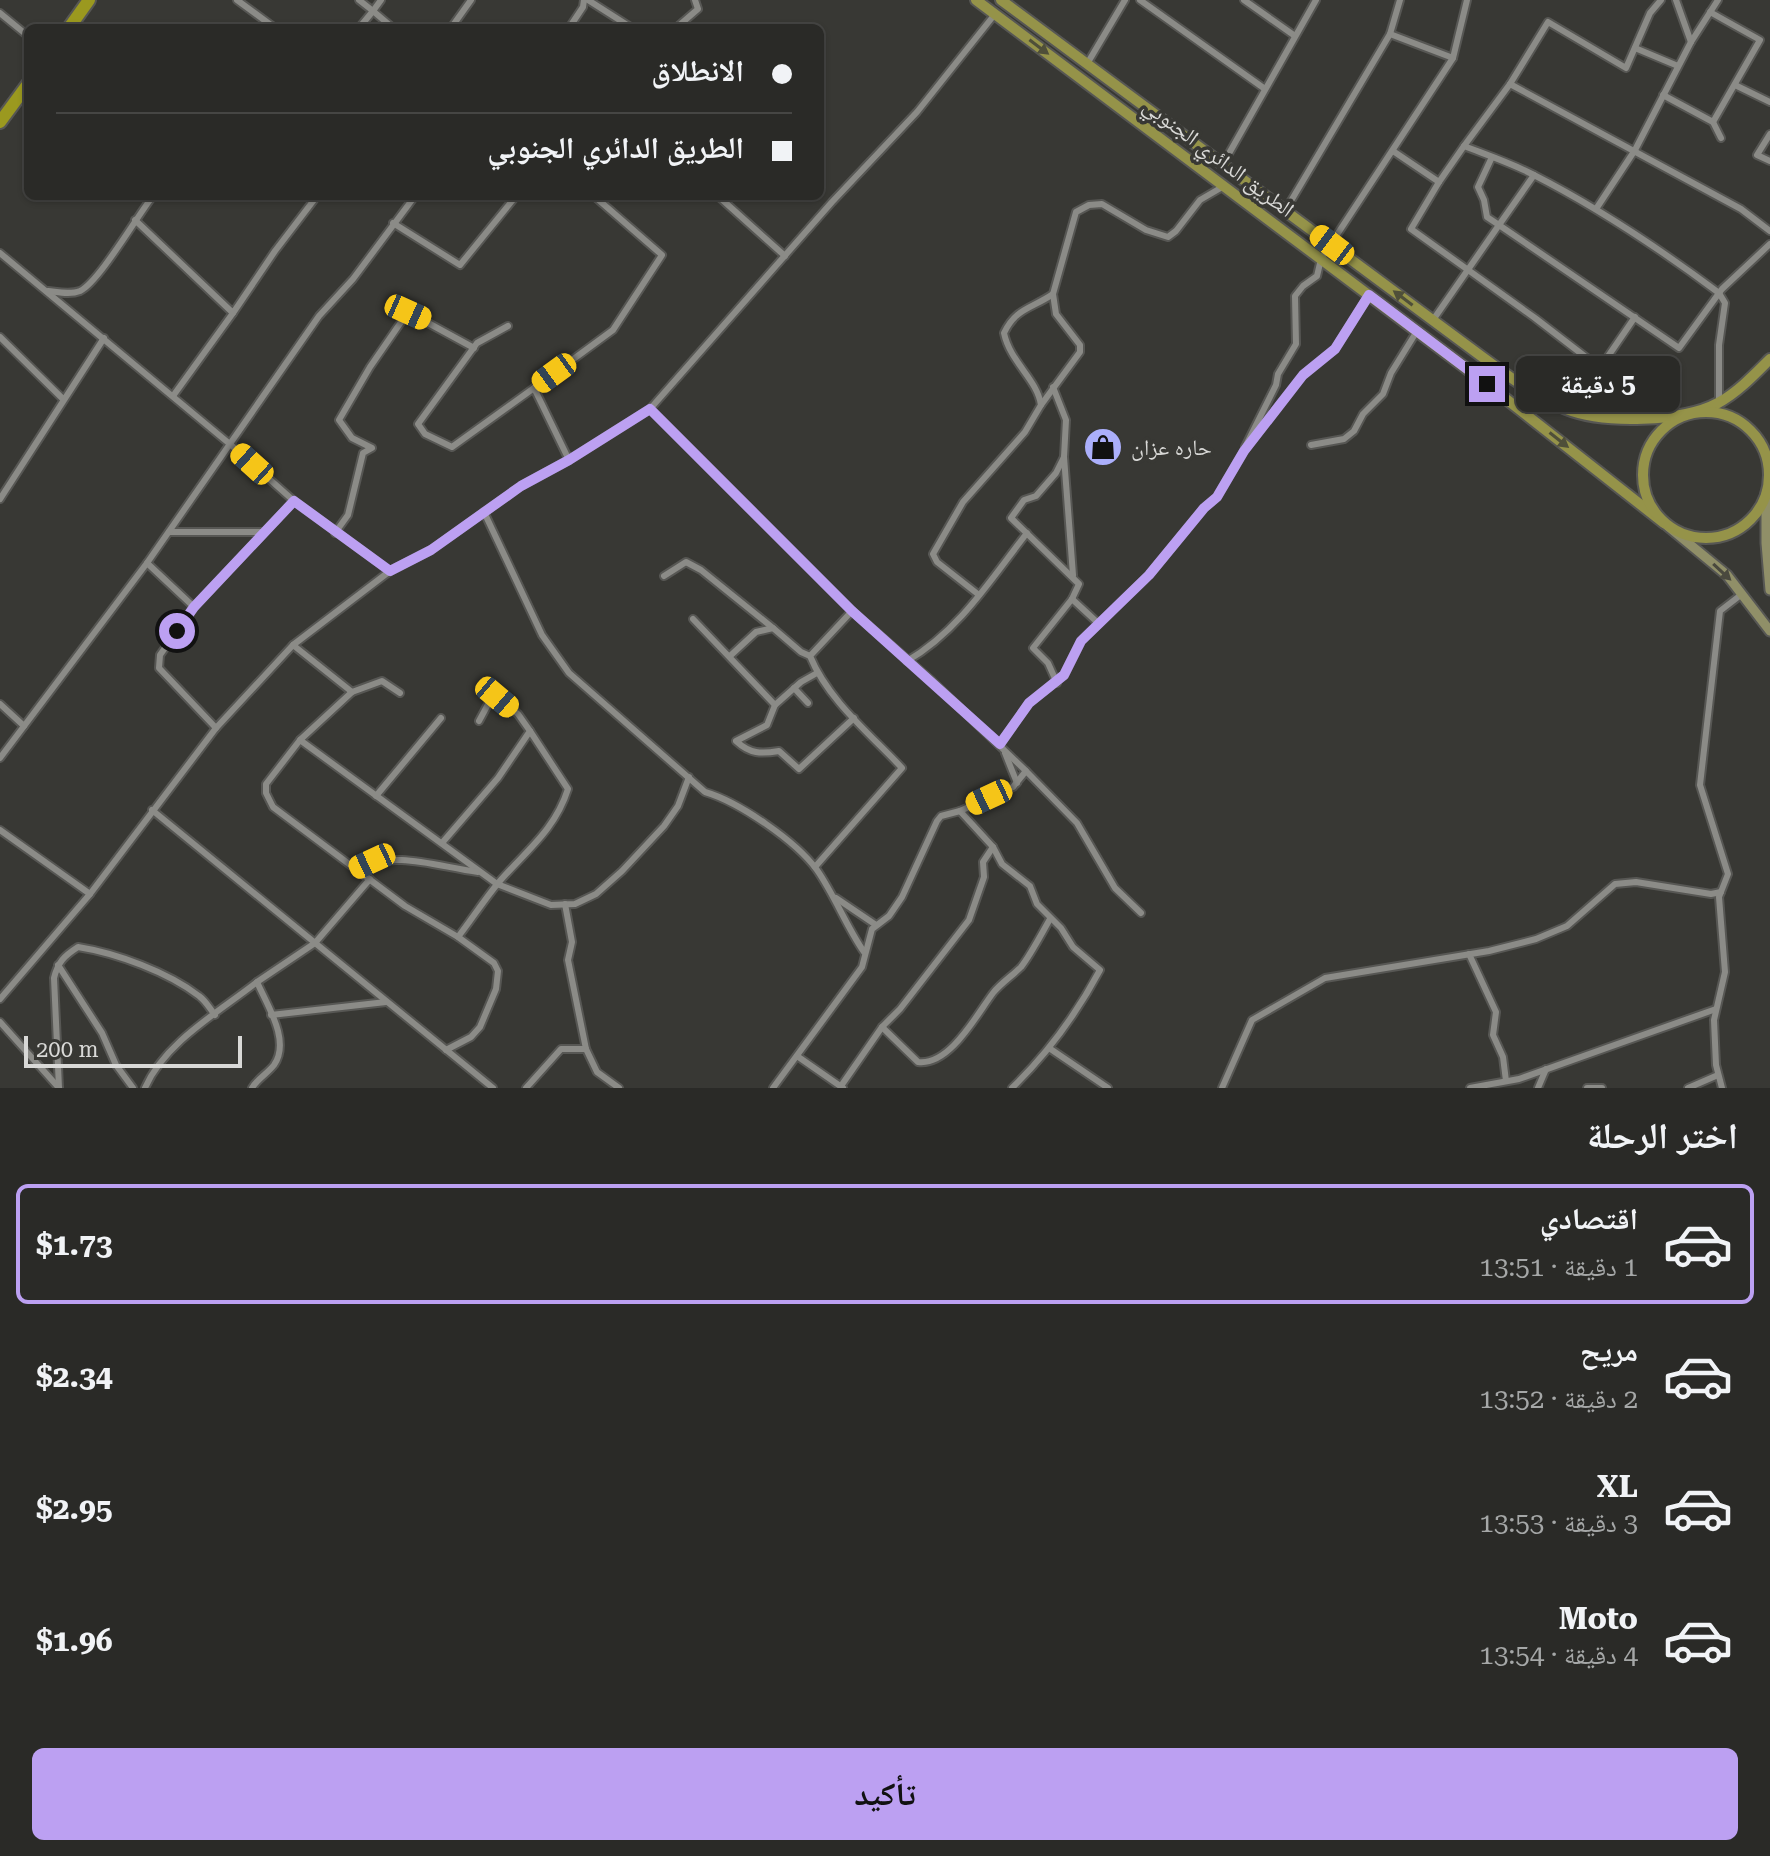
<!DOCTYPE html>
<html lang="ar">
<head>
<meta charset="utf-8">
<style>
	:root { --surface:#2a2a27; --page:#32322f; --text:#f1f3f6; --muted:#a5a7a7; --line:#464644; --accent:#bca0f2 }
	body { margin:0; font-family:"Roboto Serif","Noto Naskh Arabic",serif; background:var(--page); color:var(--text); direction:rtl; height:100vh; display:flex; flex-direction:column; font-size:30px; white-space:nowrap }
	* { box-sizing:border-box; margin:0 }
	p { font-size:26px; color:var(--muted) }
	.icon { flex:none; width:44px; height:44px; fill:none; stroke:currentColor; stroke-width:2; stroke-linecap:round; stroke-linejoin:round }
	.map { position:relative; height:1088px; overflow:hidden; direction:ltr }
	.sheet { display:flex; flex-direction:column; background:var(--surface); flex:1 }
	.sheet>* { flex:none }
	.top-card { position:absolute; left:24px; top:24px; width:800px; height:176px; border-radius:12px; box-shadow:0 2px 6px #0004,0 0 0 2px var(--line); direction:rtl; display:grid; align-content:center; height:176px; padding:0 32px; background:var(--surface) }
	.scale { position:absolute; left:24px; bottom:20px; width:218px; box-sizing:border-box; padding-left:8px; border:4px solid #d9d9d7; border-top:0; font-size:22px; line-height:28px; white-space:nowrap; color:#d9d9d7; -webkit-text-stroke:6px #383834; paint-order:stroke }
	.end { position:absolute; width:36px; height:36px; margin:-18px; border:10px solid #bca0f2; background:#111; box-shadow:0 0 0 4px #111 }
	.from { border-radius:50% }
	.bubble { position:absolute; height:56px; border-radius:12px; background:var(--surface); box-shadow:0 2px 6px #0004,0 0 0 2px var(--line); font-size:26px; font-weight:700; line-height:56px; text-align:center; direction:rtl }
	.car { position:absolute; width:24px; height:48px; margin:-24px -12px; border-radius:10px; box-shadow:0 0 6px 2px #0007; background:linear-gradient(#f5c518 24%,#345 0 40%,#f5c518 0 76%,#345 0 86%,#f5c518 0) }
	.top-card b { display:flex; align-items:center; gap:28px; height:76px; font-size:30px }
	.top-card b+b { border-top:2px solid var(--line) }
	.top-card i { width:20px; height:20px; background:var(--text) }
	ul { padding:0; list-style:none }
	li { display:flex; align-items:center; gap:24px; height:120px; margin:0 16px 12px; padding:0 16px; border:4px solid transparent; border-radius:12px }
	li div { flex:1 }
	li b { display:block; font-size:30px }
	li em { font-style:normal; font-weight:700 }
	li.current { border-color:var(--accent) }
	li>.icon { width:72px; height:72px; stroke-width:1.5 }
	h2 { padding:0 32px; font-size:36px; line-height:96px }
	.button { display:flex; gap:16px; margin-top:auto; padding:16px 32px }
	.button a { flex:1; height:92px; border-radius:12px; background:var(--accent); color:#111; font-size:32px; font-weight:700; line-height:92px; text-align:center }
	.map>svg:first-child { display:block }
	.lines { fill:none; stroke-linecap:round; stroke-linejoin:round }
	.street-casing { stroke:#575754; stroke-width:10 }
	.secondary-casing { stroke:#575754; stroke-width:13 }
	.primary-casing { stroke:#575754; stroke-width:14 }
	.highway-casing { stroke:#575754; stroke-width:16 }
	.street { stroke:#8b8b87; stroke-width:6 }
	.secondary { stroke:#908f68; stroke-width:9 }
	.primary { stroke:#959349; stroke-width:10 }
	.highway { stroke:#9b991f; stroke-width:12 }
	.oneway { fill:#4f4f39 }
	.oneway2 { fill:#4a493e }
	.route { stroke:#bca0f2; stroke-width:10 }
	.labels { text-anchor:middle; stroke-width:7; stroke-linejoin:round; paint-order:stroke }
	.street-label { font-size:22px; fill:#d9d9d7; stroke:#383834 }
	.poi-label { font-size:22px; fill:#d9d9d7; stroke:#383834; text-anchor:start }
</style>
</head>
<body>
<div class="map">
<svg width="1770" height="1088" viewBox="0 0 1770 1088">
	<rect width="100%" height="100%" fill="#383834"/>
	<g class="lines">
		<g class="street-casing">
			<g id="street">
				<polyline points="237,0 275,28"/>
				<polyline points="359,0 373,11 359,28"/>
				<polyline points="381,0 373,11 393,28"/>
				<polyline points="588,0 632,28"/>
				<polyline points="1140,0 1265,89"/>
				<polyline points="1244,0 1295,36"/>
				<polyline points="1676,0 1691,42"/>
				<polyline points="0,13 28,36"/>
				<polyline points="451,28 471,0"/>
				<polyline points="569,28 583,7 584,0"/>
				<polyline points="676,28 698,9 695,0"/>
				<polyline points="1390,34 1453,58"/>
				<polyline points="1635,48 1678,66"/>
				<polyline points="1087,64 1125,0"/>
				<polyline points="1510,84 1548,22 1626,68 1650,13 1661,0"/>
				<polyline points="1735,85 1770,102"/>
				<polyline points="1663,95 1713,122 1760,40 1710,12"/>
				<polyline points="1713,122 1721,138"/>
				<polyline points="1770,134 1757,155 1770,161"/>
				<polyline points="1464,146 1510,84 1741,209 1770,231"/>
				<polyline points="1393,151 1439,182 1411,229 1535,318 1600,368 1635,317"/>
				<polyline points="1492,157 1478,187 1484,200 1487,217 1499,225 1534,175"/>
				<polyline points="1223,164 1316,0"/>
				<path d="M 1439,182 L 1464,146 C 1487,155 1511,163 1532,174 C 1599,208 1660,249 1719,293 L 1725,303 L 1719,345 L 1719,403"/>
				<polyline points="718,196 785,256"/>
				<polyline points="1596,209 1635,150 1691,42 1718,0"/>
				<polyline points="1285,211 1390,34 1400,0"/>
				<polyline points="135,220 233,313 275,251 317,196"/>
				<polyline points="393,223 460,265 516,196"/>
				<polyline points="0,253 231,445 294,501 390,571"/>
				<path d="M 48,291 C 58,292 70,295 80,291 C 99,282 137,216 153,196"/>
				<polyline points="1433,320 1499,225 1679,348 1722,289 1770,244"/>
				<polyline points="508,326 477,343 418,424 425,434 452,447 534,388 569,460"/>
				<polyline points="0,337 63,399"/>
				<polyline points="1053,387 1066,420 1064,457 1056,473 1036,496 1024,500 1011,518 1079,584 1072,599 1033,648 1048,663 1057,683"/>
				<polyline points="534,388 613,330 662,255 594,196"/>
				<polyline points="173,396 233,313"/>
				<polyline points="1041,405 1080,352 1080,345 1056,314 1053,294"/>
				<polyline points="650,409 852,611 932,681 1026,771 1077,823 1115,888 1141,913"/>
				<polyline points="1311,445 1344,439 1354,431 1363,414 1383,394 1391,373 1417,331"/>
				<polyline points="1245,447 1276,385 1278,374 1296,344 1295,296 1303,286 1317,276 1321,259 1453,58 1467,0"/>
				<polyline points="1064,457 1073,575"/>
				<polyline points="0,499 104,338"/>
				<path d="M 484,512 L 542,635 L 569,673 L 705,792 C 739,802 796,841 817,870 C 835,896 846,926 864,952"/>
				<polyline points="169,532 262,532"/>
				<polyline points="335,533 348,515 363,453 372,448 352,438 339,420 370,367 408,312 474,348"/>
				<polyline points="147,563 194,607 160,655 159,668 216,728"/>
				<polyline points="664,576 686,562 701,570 773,628"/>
				<path d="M 979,595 L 937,562 L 933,554 L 963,502 L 1025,432 L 1041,405 C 1037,379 1010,362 1004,333 C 1016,308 1031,309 1053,294 L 1076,212 L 1089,205 L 1102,204 L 1146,230 L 1168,237 L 1176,231 L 1200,200 L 1224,186"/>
				<polyline points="1072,599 1098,623"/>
				<polyline points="194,607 294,501"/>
				<polyline points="693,619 775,705"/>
				<polyline points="293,645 352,692 382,681 400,693"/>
				<polyline points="730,656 756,632 773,628 801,652 810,656"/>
				<path d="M 907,661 C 959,631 991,579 1027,533"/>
				<path d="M 817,673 L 801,682 L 775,705 L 767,725 L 736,741 C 750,754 761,754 779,751 L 799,769 L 854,718"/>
				<polyline points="794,688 808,703"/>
				<polyline points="352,692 300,740 266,784 266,793 273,807 405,906 458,937 494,963 498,971 496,989 480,1027 471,1037 446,1050"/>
				<polyline points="0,704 24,726"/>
				<polyline points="300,740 497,884 551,905 575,904 596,894 622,871 664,826 678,806 689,777"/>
				<polyline points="1000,744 1029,703 1064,675 1081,641 1149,575 1204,508 1217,497 1244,451 1303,375 1335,349 1369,295"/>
				<polyline points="1005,753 1017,783"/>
				<polyline points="0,758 147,563 319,316 353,279 415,196"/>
				<polyline points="376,796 441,718"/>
				<polyline points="152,810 493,1088"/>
				<path d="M 960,811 L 993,847 L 1002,864 L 1030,886 L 1037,904 L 1061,928 L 1073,947 L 1100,970 C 1077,1013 1047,1054 1012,1088"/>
				<polyline points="0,830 90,894"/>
				<polyline points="442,843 498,778 530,731 518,714 497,697 492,697 479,721"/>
				<path d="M 815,867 L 902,768 C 870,734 828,700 810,656 L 852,611"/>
				<path d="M 357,868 C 396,850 438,867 478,872"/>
				<polyline points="836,898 876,925"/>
				<polyline points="565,904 572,942 568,960 586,1049 597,1072 619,1088"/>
				<path d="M 458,937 C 472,919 484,900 499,882 C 526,851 555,830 568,789 L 530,731"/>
				<polyline points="1469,954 1496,1012 1493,1035 1503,1057 1506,1081"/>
				<polyline points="58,965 102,1033 116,1065 133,1088"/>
				<polyline points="257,982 315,943 370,879"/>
				<polyline points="0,999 90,894 216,728 293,645 390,571 431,550 521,486 569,460 650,409 832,202 917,112 995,14"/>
				<polyline points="271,1015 386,1002"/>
				<polyline points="0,1022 59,1088"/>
				<path d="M 882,1027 L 918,1062 C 950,1066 977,1014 993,993 C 1001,983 1012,976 1021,967 C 1030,956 1042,933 1050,919"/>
				<polyline points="1049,1048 1108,1088"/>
				<polyline points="797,1056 843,1088"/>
				<polyline points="841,1086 882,1027 900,1009 969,920 984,877 983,862 993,847"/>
				<path d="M 59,1088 L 54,978 C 58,962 64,956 78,947 C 116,953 168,972 199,996 C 206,1001 210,1009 215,1015"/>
				<path d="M 145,1088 C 165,1042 219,1012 257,982 C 267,1005 291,1041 274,1065 C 267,1074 258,1078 252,1088"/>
				<polyline points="526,1088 561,1049 586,1049"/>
				<polyline points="773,1088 862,967 872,929 889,916 902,897 937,821 941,816 960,811 1013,787 1026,771"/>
				<polyline points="1222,1088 1252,1020 1325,978 1489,951 1536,939 1567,926 1615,884 1636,882 1711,894 1721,892"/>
				<polyline points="1470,1088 1519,1079 1716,1009"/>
				<polyline points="1538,1088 1546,1069"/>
				<polyline points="1587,1088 1602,1088"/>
				<polyline points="1688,1088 1718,1075"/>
				<polyline points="1722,1088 1716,1065 1714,1020 1725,972 1719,897 1728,874 1700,785 1720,611 1742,594"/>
			</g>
		</g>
		<g class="secondary-casing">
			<g id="secondary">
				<polyline points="1766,494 1766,543 1770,590"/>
				<polyline points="1664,523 1727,575 1770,631"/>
			</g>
		</g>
		<g class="primary-casing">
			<g id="primary">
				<polyline points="976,0 1487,384 1664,523"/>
				<path d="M 1001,0 L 1481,356 C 1508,376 1535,396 1566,409 C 1603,424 1683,422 1718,403 C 1738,392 1754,375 1770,359"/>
				<circle cx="1706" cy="475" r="63"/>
			</g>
		</g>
		<g class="highway-casing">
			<g id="highway">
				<polyline points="69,28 89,0"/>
				<polyline points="0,122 28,84"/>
			</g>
		</g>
		<use href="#street" class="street"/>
		<use href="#secondary" class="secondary"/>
		<use href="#primary" class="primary"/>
		<use href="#highway" class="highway"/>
	</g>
	<defs><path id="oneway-solid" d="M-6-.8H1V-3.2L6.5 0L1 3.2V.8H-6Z" transform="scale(2)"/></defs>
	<g class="oneway">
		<use href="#oneway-solid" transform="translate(1039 47) rotate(37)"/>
		<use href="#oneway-solid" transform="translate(1403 298) rotate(-143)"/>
		<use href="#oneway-solid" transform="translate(1559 440) rotate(38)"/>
	</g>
	<use class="oneway2" href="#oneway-solid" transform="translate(1722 572) rotate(43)"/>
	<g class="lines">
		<polyline class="route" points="177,631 194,607 294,501 390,571 431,550 521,486 569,460 650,409 852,611 1000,744 1029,703 1064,675 1081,641 1149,575 1204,508 1217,497 1244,451 1303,375 1335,349 1369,295 1487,384"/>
	</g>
	<defs>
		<g id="shop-disc" transform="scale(2)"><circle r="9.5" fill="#abaffb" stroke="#383834"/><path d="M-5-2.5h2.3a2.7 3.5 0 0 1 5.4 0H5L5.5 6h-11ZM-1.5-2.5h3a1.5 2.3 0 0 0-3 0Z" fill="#111"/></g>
	</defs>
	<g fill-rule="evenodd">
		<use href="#shop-disc" x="1103" y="447"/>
	</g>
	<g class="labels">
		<g class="street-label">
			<text transform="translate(1219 157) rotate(37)" y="8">الطريق الدائري الجنوبي</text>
		</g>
		<g class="poi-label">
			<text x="1131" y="455">حاره عزان</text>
		</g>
	</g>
</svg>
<div class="scale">200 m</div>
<i class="end from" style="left:177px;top:631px"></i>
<i class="end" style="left:1487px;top:384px"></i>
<div class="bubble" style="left:1516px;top:356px;width:164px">5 دقيقة</div>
<i class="car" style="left:1332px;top:245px;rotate:307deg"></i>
<i class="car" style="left:408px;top:312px;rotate:114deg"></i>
<i class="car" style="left:554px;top:373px;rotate:234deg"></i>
<i class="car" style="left:252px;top:464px;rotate:312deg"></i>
<i class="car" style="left:497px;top:697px;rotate:130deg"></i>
<i class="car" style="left:989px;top:797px;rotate:245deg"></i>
<i class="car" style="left:372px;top:861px;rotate:245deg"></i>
<div class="top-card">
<b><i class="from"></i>الانطلاق</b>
<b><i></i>الطريق الدائري الجنوبي</b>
</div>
</div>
<section class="sheet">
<h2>اختر الرحلة</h2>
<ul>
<li class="current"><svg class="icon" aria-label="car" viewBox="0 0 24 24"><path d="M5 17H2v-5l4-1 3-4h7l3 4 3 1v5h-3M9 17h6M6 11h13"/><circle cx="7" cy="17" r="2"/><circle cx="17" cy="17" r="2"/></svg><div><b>اقتصادي</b><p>1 دقيقة · 13:51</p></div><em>$1.73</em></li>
<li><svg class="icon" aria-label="car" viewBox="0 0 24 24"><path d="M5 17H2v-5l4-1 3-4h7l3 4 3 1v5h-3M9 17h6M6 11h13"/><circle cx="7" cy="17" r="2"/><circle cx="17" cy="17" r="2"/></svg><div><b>مريح</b><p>2 دقيقة · 13:52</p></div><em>$2.34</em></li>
<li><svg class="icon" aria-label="car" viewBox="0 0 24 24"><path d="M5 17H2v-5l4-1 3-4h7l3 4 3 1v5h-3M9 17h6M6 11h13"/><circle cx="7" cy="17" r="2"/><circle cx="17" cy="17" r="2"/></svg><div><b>XL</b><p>3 دقيقة · 13:53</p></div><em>$2.95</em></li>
<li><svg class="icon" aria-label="car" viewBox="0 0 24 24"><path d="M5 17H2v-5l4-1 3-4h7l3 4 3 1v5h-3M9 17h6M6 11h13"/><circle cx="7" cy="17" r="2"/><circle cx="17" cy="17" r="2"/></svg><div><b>Moto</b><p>4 دقيقة · 13:54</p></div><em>$1.96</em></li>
</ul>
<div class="button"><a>تأكيد</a></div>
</section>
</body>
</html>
